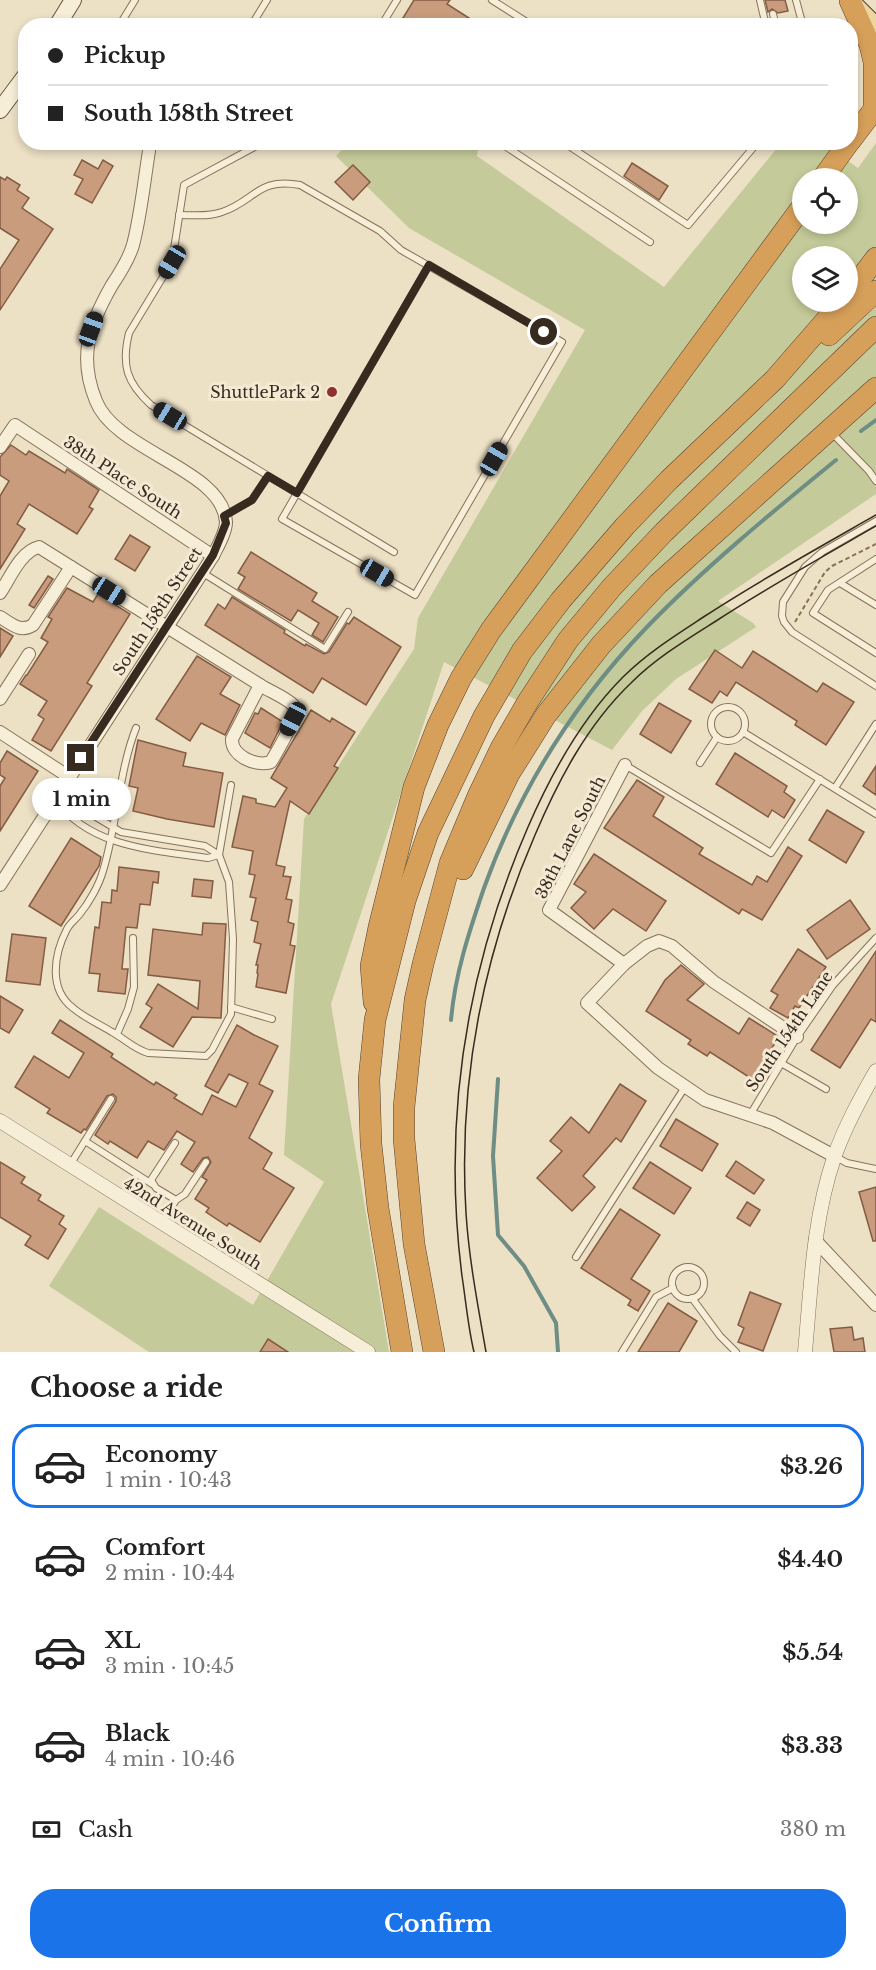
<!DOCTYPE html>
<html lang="en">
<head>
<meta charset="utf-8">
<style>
	:root { --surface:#fff; --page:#f2f2f2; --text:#222; --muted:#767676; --line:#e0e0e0; --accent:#1a73e8 }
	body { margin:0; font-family:"Libre Baskerville",serif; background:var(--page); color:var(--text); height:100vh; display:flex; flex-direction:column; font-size:22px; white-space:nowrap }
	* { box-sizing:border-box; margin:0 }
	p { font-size:20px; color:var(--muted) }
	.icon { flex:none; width:33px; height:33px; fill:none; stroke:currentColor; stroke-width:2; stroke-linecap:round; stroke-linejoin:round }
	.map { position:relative; height:1352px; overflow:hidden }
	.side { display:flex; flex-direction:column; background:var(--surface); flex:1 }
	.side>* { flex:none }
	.guide { position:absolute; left:18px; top:18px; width:840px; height:132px; border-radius:24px; box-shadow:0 3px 9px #0003; display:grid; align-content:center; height:132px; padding:0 30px; background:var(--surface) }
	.controls { position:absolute; left:792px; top:168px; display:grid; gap:12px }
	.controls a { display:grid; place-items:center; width:66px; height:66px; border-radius:50%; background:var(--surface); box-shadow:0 3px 9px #0003; font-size:30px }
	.end { position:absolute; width:27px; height:27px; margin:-14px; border:8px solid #372a1f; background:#fff; box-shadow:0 0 0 3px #fff }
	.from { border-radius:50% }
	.bubble { position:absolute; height:42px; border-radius:21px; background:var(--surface); box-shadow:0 3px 9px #0003; font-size:20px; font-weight:800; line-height:42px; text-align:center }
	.car { position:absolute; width:18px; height:36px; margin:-18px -9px; border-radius:8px; box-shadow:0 0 4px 2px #0007; background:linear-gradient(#222 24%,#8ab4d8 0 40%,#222 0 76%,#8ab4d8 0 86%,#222 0) }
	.guide b { display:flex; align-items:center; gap:21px; height:57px; font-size:22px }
	.guide b+b { border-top:2px solid var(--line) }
	.guide i { width:15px; height:15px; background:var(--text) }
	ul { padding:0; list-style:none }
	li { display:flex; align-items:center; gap:18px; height:84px; margin:0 12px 9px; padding:0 18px; border:3px solid transparent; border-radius:24px }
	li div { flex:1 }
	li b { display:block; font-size:22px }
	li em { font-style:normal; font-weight:800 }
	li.active { border-color:var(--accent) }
	li>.icon { width:54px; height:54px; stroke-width:1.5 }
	h2 { padding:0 30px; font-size:27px; line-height:72px }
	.pay { display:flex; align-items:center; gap:15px; height:66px; padding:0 30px; font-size:22px }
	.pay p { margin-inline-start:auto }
	.action { display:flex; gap:12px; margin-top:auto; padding:12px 30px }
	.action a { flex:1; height:69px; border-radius:24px; background:var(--accent); color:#fff; font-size:24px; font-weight:800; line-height:69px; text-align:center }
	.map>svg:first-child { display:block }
	.green { fill:#c4ca99; fill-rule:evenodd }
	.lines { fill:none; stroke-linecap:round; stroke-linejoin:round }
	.stream { stroke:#6d8d85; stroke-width:4 }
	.building { fill:#c89c7c; stroke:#845c43; stroke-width:1.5 }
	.service-casing { stroke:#86725c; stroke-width:8 }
	.minor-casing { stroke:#86725c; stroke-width:14 }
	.tertiary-casing { stroke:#86725c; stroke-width:15 }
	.secondary-casing { stroke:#68533f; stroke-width:18 }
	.primary-casing { stroke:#544130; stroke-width:20 }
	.motorway-casing { stroke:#544130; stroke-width:22 }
	.path { stroke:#86725c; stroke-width:2; stroke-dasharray:4.5 3; stroke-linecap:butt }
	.service { stroke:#f7eed8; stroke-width:6 }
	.minor { stroke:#f7eed8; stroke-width:12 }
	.tertiary { stroke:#f7eed8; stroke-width:14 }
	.secondary { stroke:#f7eed8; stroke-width:16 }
	.primary { stroke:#edd59e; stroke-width:18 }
	.motorway { stroke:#d7a05a; stroke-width:21 }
	.tram { stroke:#372a1f; stroke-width:1.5 }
	.route { stroke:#372a1f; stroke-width:8 }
	.poi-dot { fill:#922f30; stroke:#f4ead4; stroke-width:2 }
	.labels { text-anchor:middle; stroke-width:6; stroke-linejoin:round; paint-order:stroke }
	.poi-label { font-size:16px; fill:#372a1f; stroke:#f4ead4; text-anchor:end }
	.street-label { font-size:16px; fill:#372a1f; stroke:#f4ead4 }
</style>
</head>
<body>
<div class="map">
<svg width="876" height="1352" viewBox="0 0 876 1352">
	<rect width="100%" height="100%" fill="#ece0c5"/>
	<path class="green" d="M 348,143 L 479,143 L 477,156 L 664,287 L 781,143 L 822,143 L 858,168 L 876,143 L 876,494 L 718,601 L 753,623 L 756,627 L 676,679 L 642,711 L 612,750 L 444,662 L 331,1004 L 389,1352 L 149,1352 L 49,1286 L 99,1207 L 253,1305 L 324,1182 L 284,1155 L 304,819 L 414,649 L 418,618 L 585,330 L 409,228 L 336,156 ZM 802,178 L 848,178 L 848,224 L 802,224 ZM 802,256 L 848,256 L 848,302 L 802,302 Z"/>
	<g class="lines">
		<g class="stream">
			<polyline points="861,431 876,420"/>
			<path d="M 451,1020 C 455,974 469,932 484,888 C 519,791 574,703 646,628 C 704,568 771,513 836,460"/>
			<polyline points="498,1079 493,1156 498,1235 524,1266 556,1323 558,1352"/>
		</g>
	</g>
	<g class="building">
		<polygon points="414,0 450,0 447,4 469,18 464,26 452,19 448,26 398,26"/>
		<polygon points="765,0 785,0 788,11 778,13 772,9 768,12"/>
		<polygon points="82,160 98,169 103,160 113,166 92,203 75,194 83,179 74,175"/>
		<polygon points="632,163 668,186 659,200 624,176"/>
		<polygon points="353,165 370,182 353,200 335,182"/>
		<polygon points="0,177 5,180 7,177 20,185 17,190 29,198 22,208 53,229 0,310 0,269 19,240 0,228"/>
		<polygon points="11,445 26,455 29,451 65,473 67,469 99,490 89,507 93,509 77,534 29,504 17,524 25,529 0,569 0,496 9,481 0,475 0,457"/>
		<polygon points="130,535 150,547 135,571 115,559"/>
		<polygon points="251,552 317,593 312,601 338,617 323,642 312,635 319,623 298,610 291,621 238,589 245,577 238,573"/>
		<polygon points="48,576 53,579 34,608 29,605"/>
		<polygon points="67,588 93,602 98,594 130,614 87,683 92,686 51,751 32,740 44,719 38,715 47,701 20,684 26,675 27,675 48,642 41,638 52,619 48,617"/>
		<polygon points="232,597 285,630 284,633 305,646 306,644 324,654 329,652 347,623 349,624 354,617 401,647 366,705 322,678 313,693 205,625 218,604 225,609"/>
		<polygon points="0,628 13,636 0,657"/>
		<polygon points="715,650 742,668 753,651 817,692 823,683 854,702 826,745 795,725 797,721 736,682 727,696 720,691 712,703 689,689"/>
		<polygon points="197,656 231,677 220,694 240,705 225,735 201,723 190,741 156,719"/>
		<polygon points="659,703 691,721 671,753 640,734"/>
		<polygon points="261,708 283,722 270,748 245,733 255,713 258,714"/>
		<polygon points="311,710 330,722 332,718 355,732 334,766 338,768 309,814 290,801 276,865 285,867 283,876 291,877 286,899 292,900 288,922 294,924 290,945 295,946 286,993 256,987 258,974 257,973 258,965 256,965 261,944 254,942 258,922 251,920 256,898 250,897 255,875 249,874 253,851 232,847 243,796 256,799 256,803 275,807 287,788 271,778"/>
		<polygon points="138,740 186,753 183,766 223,773 214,827 167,819 133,811 138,788 129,786"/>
		<polygon points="7,751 38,771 0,831 0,786 5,778 0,775 0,763"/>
		<polygon points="735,753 787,786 784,792 795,800 784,818 772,810 768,817 716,784"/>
		<polygon points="876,766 876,795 863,786"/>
		<polygon points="637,780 664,797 653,816 703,848 699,854 752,885 757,876 767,882 788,847 802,856 762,920 742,909 739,914 604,828"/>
		<polygon points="827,810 864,832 846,863 809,840"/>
		<polygon points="71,838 101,857 99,866 61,926 29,906"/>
		<polygon points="594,854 666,901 646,931 613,909 594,929 571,908 586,892 574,884"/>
		<polygon points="119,867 159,872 158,883 153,882 150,905 140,904 137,928 126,927 122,969 128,969 125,994 98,991 100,974 89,973 95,927 99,928 102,902 111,903 112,890 117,891"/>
		<polygon points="194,879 213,881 211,898 192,896"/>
		<polygon points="850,900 870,929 827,959 807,930"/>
		<polygon points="203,923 226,924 221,1018 192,1017 173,1047 140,1027 152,1008 146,1004 158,984 198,1009 200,981 148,975 153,929 202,935"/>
		<polygon points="12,934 46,938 40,985 6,981"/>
		<polygon points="798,949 826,967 799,1008 795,1006 788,1018 770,1008 778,995 771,991"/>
		<polygon points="876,951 876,1022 871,1019 840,1068 811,1050"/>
		<polygon points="681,965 704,984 687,1000 739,1034 749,1018 779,1037 752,1079 710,1052 707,1056 688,1044 691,1040 646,1011 665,980"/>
		<polygon points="0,996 23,1010 9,1033 0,1028"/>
		<polygon points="60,1020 113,1054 111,1057 154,1085 156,1082 177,1095 174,1098 202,1115 212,1095 236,1107 248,1083 229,1074 218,1093 205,1086 237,1025 254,1035 278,1046 259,1084 273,1091 249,1138 272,1153 263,1169 294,1188 260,1242 229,1223 227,1226 206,1212 209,1208 195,1199 207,1180 202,1177 211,1162 208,1157 203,1158 193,1172 181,1164 195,1142 177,1131 164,1150 148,1141 137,1158 110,1141 108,1144 95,1135 116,1101 116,1097 113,1094 107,1096 86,1130 84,1129 81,1133 47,1113 50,1109 15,1087 34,1056 69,1078 84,1053 52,1033"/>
		<polygon points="620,1084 646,1101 621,1142 616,1138 583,1176 595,1187 572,1211 537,1178 562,1151 550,1141 571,1117 589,1133"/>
		<polygon points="676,1119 718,1144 702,1171 660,1146"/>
		<polygon points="736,1161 764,1180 754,1194 726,1176"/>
		<polygon points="0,1162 25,1177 21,1183 41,1195 38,1200 64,1216 59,1224 66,1229 48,1259 25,1245 31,1236 0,1217"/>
		<polygon points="650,1162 691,1188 674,1214 633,1188"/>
		<polygon points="876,1187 876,1241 873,1241 859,1192"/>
		<polygon points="747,1202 760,1210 750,1226 737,1218"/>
		<polygon points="620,1209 660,1235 631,1279 650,1291 638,1311 628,1305 631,1300 581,1268"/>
		<polygon points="750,1292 781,1304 763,1351 738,1342 744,1328 738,1325"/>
		<polygon points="668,1303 697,1321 679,1352 638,1352"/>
		<polygon points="852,1327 854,1340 863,1338 865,1352 834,1352 830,1329"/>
		<polygon points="268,1339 288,1352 260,1352"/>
	</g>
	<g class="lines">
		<g class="service-casing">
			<g id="service">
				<polyline points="492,0 533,26"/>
				<polyline points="760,0 766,26"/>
				<polyline points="796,0 803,26"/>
				<polyline points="773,14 776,26"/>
				<polyline points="119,26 135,0"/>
				<polyline points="251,26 267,0"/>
				<polyline points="381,26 397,0"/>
				<path d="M 271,142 L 260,144 L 184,185 L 172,262 L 129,333 C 121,366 127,383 151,405 L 394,552"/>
				<polyline points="499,142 650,242"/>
				<polyline points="563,142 688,225 758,142"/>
				<path d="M 179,215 C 193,215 209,217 222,212 C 255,201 258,177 300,185 L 380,231 L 401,250 L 562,342 L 415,595 L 282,519 L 429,265"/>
				<polyline points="832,433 869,471 876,481"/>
				<polyline points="224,516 252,500 268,476"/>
				<polyline points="876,521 822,552 805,567 783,602 782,616 784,622 792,632 876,686"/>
				<polyline points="876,559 828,590 813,613 876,653"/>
				<polyline points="203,573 325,649 348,612"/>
				<polyline points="840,583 876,605"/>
				<circle cx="728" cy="724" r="17"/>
				<path d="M 136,728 C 119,771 117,825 103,871 C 99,885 89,903 79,915 C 75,920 70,923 67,929 C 54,954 48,989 73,1008 C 85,1018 99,1024 112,1032 C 125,1039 134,1049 148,1053 L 206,1056 L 212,1050 L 231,1014 L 233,939 L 229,882 L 219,855 L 231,785"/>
				<polyline points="743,732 876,814"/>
				<polyline points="700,763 717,737"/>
				<polyline points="625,765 771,853 820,779"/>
				<polyline points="835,788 876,724"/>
				<polyline points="55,799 76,805 121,832 205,846 219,855"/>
				<path d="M 56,800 C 90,848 155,850 208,858 L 219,855"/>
				<polyline points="231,1007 272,1019"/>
				<polyline points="117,1034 128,1009 134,987 133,938"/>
				<polyline points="781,1063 826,1089"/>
				<polyline points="750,1115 797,1037 833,985 876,938"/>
				<polyline points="85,1141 152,1184"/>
				<polyline points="175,1143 151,1180 156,1188 176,1200"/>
				<polyline points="834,1156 847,1163 876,1169"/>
				<polyline points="70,1165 111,1099"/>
				<polyline points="162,1223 176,1200 185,1194 206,1162"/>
				<polyline points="576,1257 685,1087"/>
				<circle cx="688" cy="1283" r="16"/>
				<polyline points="692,1298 720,1336 736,1352"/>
				<polyline points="622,1352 656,1297 673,1288"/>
			</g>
		</g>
		<g class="minor-casing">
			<g id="minor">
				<polyline points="0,447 15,425 213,556"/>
				<polyline points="71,567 260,685"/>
				<path d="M 0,593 C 10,578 21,551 39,547 L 71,567 L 33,625 C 20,633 12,624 0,617"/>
				<path d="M 260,685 C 269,691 285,697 293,705 C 301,714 277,751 271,762 C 256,767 231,756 232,739 Z"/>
				<polyline points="0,699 29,654"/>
				<polyline points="0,732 69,777"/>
				<polyline points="625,765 549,910 624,964 647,946 659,941 672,946 714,982 797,1037"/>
				<path d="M 0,885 L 213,556 C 218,546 226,532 226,522 C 223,469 116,452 96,401 C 78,357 89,325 112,285 C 120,273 129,259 133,245 C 141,214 144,182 149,151 L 148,142"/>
				<polyline points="624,964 587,1003 658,1068 705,1100 773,1123 834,1156"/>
				<polyline points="815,1240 876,1305"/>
			</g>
		</g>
		<g class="tertiary-casing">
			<g id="tertiary">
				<polyline points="0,1121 368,1352"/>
				<path d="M 805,1352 C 811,1287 813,1220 834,1158 C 844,1128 860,1099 876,1071"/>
			</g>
		</g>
		<g class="secondary-casing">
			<g id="secondary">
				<polyline points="57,26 73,0"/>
				<polyline points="0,110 26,75"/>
			</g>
		</g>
		<g class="primary-casing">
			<polyline id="primary" points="854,5 876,27"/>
		</g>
		<g class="motorway-casing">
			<g id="motorway">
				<polyline points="850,1 870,45 874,62 874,109"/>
				<polyline points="850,141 876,107"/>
				<polyline points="823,178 849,142"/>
				<polyline points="848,295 876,258"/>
				<polyline points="829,335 876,291"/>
				<polyline points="463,869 509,774 546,715 601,645 658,584 876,388"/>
				<polyline points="374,1002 371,966 379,927 414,787 438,725 461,678 491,630 802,207"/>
				<polyline points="402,1352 378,1208 371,1144 369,1079 375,1020 405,901 428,833 484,716 522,651 561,600 625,526 669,480 775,379 842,302"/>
				<polyline points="434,1352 414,1244 404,1139 404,1107 415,1000 423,964 450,863 478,796 501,748 527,703 568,640 612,587 664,532 876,327"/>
			</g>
		</g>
		<polyline class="path" points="795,622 825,572 832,566 876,544"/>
		<use href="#service" class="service"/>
		<use href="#minor" class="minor"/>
		<use href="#tertiary" class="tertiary"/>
		<use href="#secondary" class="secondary"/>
		<use href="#primary" class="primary"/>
		<use href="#motorway" class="motorway"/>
		<g class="tram">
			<path d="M 474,1352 C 468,1327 466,1302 462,1276 C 442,1120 465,972 528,827 C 551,774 581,719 623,677 C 647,653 676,635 705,616 C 760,580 818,548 876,515"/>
			<path d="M 486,1352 C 478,1306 469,1260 466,1213 C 458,1082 483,955 535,835 C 558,781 587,725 631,683 C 656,658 686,640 716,621 C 768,587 822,557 876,526"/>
		</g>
	</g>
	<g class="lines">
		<polyline class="route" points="81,758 213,555 226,523 224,516 252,500 268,476 297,493 429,265 544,332"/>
	</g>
	<circle class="poi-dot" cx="332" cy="392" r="6"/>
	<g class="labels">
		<g class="poi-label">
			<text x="320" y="398">ShuttlePark 2</text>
		</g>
		<g class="street-label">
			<text transform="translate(123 477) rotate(33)" y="6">38th Place South</text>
			<text transform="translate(157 611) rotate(-57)" y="6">South 158th Street</text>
			<text transform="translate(570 837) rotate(-63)" y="6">38th Lane South</text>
			<text transform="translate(789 1031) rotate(-56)" y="6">South 154th Lane</text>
			<text transform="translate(193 1223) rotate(32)" y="6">42nd Avenue South</text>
		</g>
	</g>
</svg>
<div class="controls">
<a><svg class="icon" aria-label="locate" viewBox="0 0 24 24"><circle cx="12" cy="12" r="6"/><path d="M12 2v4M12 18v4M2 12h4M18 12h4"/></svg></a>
<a><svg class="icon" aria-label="layers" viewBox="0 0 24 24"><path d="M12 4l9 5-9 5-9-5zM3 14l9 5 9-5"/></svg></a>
</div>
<i class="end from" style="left:544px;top:332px"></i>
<i class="end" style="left:81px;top:758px"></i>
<div class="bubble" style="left:32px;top:778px;width:99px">1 min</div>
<i class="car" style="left:172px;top:262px;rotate:211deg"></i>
<i class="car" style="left:91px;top:329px;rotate:20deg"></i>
<i class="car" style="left:170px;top:416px;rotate:301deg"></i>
<i class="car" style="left:494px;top:459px;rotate:30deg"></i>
<i class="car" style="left:377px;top:573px;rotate:120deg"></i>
<i class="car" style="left:109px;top:591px;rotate:122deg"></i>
<i class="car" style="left:293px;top:719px;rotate:208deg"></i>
<div class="guide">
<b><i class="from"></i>Pickup</b>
<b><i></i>South 158th Street</b>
</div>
</div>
<section class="side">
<h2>Choose a ride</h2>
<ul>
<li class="active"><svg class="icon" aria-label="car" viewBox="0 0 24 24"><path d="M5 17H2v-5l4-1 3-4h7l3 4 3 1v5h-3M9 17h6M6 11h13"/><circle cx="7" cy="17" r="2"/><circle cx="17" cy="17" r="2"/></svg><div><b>Economy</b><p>1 min · 10:43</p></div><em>$3.26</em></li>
<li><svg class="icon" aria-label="car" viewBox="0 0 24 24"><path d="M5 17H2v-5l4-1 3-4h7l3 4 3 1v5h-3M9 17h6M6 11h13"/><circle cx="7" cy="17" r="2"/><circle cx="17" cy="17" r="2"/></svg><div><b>Comfort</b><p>2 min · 10:44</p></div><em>$4.40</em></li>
<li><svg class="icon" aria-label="car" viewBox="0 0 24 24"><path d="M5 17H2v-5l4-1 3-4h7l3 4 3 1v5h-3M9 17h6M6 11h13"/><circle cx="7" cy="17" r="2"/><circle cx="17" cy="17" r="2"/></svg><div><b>XL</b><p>3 min · 10:45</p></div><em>$5.54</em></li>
<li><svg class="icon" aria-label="car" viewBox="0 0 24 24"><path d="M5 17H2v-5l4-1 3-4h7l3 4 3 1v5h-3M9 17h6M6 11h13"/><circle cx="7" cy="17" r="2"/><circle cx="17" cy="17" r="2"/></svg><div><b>Black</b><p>4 min · 10:46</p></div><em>$3.33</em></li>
</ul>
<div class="pay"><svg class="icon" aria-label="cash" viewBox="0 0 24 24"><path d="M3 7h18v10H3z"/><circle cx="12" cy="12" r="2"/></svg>Cash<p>380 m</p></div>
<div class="action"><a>Confirm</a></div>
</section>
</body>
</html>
